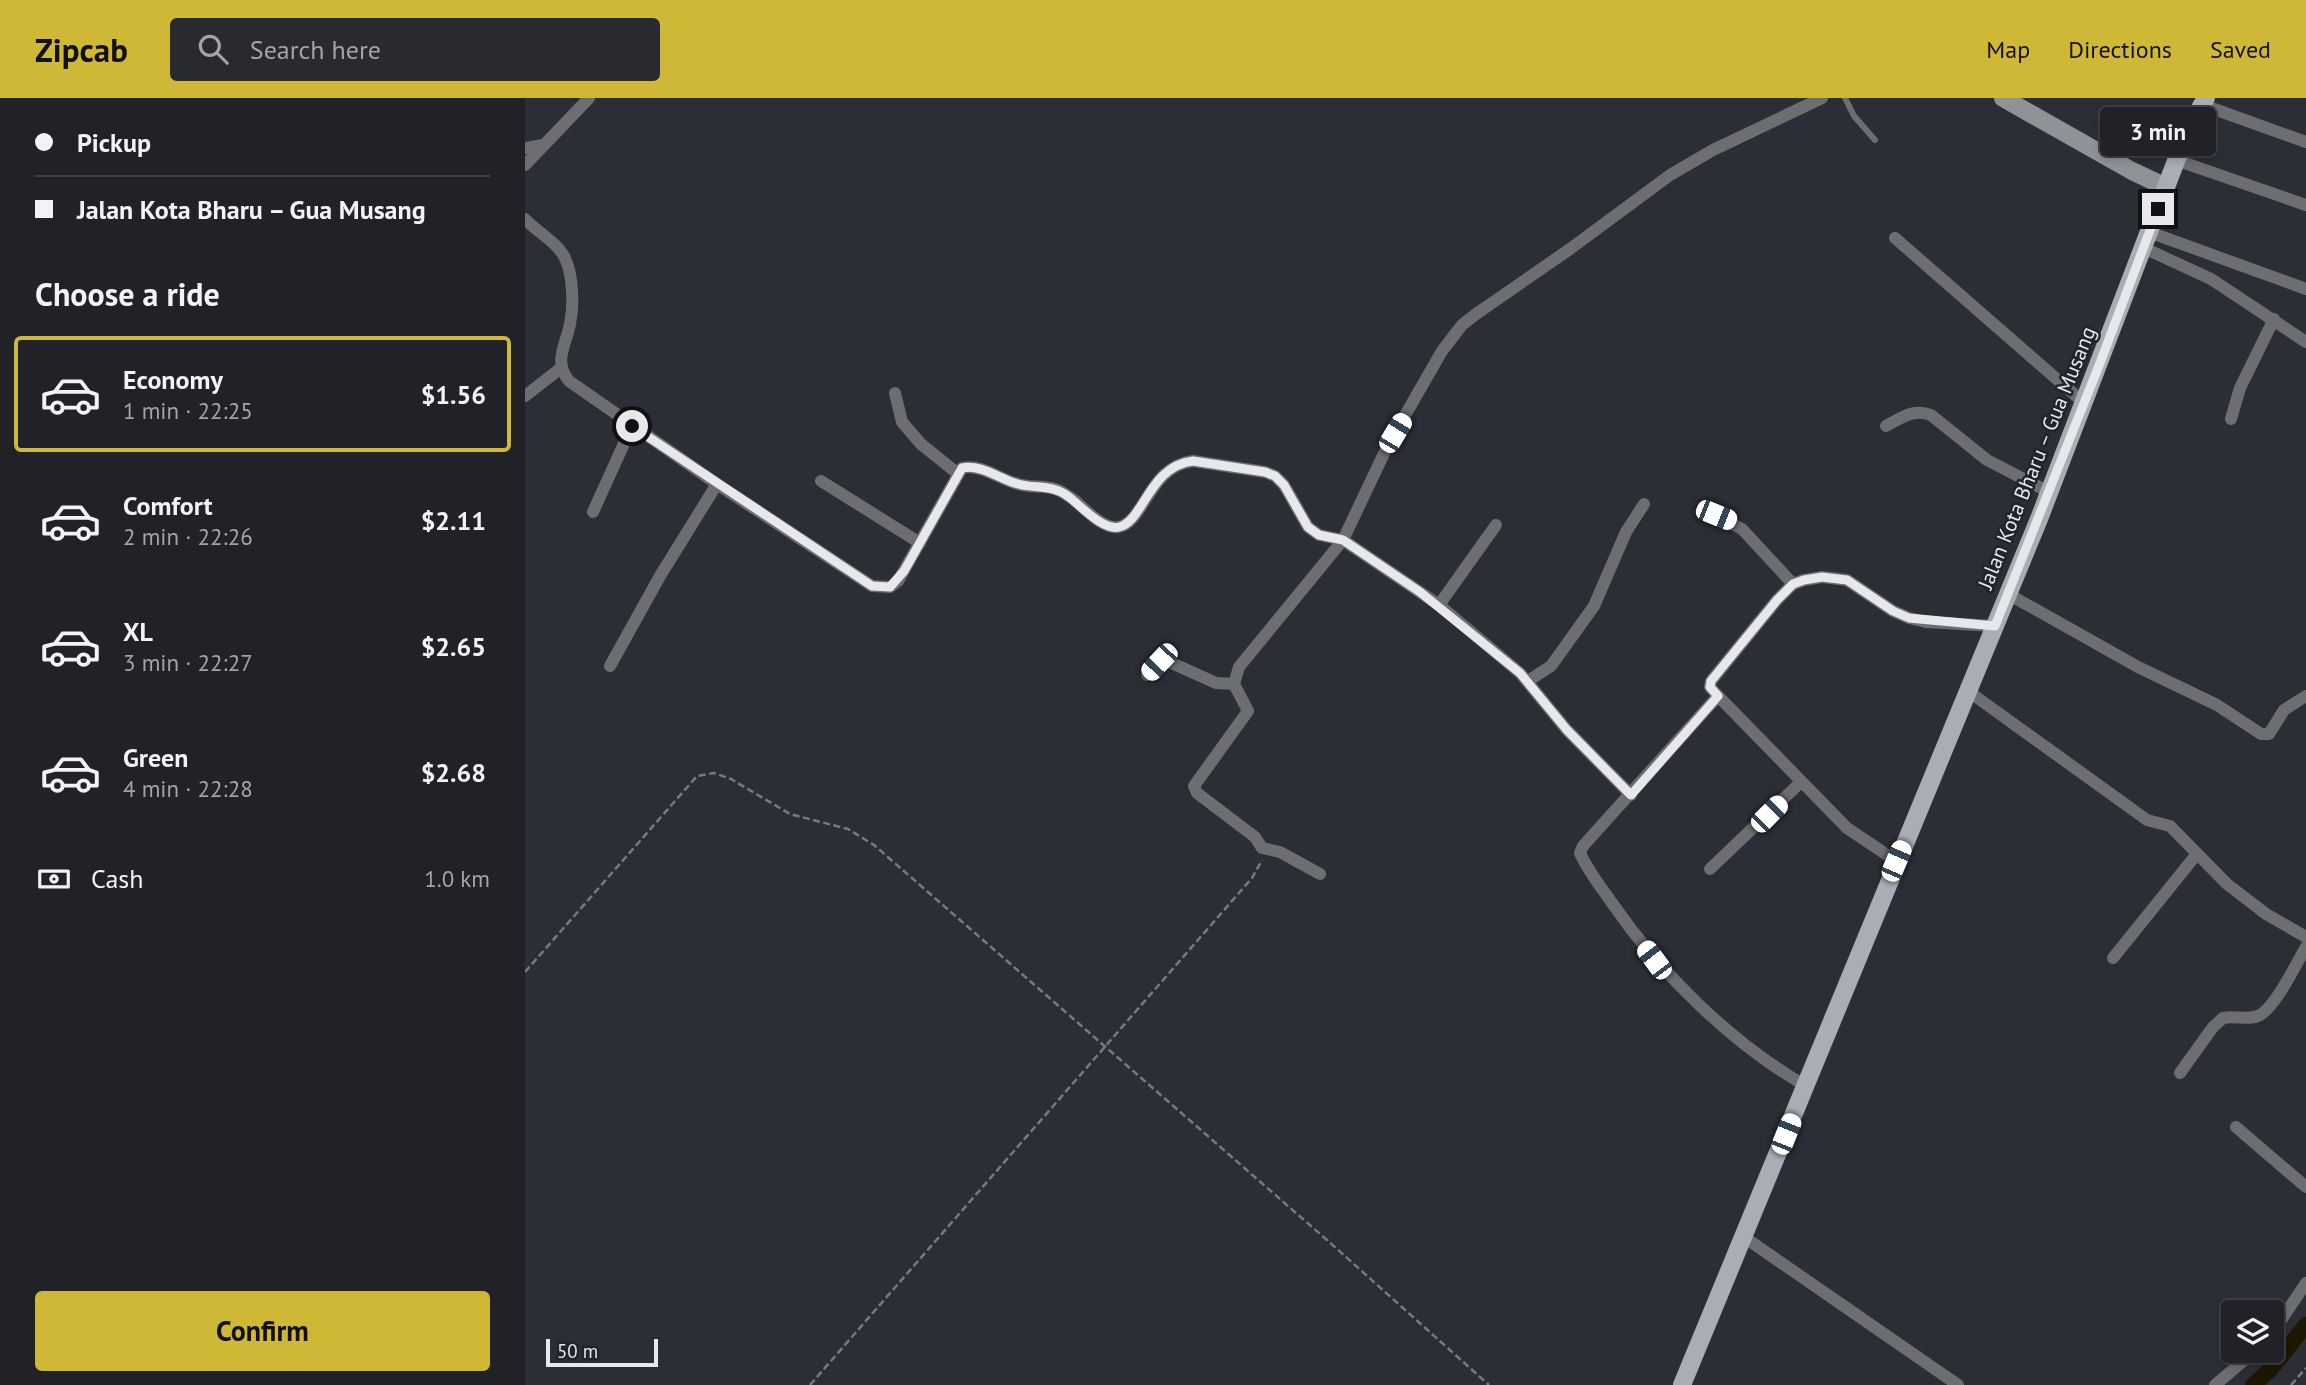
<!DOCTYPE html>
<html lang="en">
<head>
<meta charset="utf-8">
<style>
	:root { --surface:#202227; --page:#282a2f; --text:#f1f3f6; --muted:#a2a4a7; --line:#3d3f44; --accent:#d0b837 }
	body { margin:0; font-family:"PT Sans",sans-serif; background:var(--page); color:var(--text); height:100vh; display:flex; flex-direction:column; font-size:26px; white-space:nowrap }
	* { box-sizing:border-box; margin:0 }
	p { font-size:23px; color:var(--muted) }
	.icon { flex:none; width:38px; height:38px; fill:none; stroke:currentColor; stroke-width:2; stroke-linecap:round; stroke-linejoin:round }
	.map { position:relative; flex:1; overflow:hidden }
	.panel { display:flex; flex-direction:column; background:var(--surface); width:525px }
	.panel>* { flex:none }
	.top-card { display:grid; align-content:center; height:154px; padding:0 35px; background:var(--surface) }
	.controls { position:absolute; left:1696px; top:1202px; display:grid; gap:14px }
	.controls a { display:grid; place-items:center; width:63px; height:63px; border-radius:7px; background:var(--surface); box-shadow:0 4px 10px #0003,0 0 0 2px var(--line); font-size:35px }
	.scale { position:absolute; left:21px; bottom:18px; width:112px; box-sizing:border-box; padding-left:7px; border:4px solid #e6e8ec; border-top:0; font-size:19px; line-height:24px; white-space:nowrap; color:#e6e8ec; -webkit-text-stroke:5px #21242a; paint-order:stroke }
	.end { position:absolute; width:32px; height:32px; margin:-16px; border:9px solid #e6e8ec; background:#111; box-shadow:0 0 0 4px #111 }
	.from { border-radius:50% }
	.bubble { position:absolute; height:49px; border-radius:7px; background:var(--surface); box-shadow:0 4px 10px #0003,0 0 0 2px var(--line); font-size:23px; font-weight:800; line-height:49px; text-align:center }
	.car { position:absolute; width:21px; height:42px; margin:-21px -10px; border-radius:9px; box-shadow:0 0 5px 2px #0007; background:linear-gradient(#fff 24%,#345 0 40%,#fff 0 76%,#345 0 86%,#fff 0) }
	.top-card b { display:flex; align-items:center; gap:24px; height:66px; font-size:26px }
	.top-card b+b { border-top:2px solid var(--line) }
	.top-card i { width:18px; height:18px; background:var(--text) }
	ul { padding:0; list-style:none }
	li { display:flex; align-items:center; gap:21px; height:116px; margin:0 14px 10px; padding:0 21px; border:4px solid transparent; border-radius:7px }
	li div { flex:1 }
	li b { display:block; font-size:26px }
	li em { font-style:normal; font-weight:800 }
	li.current { border-color:var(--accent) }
	li>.icon { width:63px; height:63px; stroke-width:1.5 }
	h2 { padding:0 35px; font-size:32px; line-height:84px }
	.pay { display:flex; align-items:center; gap:18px; height:77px; padding:0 35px; font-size:26px }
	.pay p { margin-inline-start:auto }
	.action { display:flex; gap:14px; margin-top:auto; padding:14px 35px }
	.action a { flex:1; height:80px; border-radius:7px; background:var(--accent); color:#111; font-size:28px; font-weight:800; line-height:80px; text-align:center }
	header { display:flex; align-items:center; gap:42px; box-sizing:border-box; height:98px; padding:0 35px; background:var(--accent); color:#111 }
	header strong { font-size:33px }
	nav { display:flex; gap:38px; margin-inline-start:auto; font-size:24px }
	.search { width:490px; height:63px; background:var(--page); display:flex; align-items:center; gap:18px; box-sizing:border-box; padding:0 24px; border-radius:7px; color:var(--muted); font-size:26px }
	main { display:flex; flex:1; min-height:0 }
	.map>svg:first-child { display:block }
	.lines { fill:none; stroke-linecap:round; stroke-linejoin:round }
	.canal { stroke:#1d1700; stroke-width:16 }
	.path { stroke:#777a7f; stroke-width:2.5; stroke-dasharray:7 3.5; stroke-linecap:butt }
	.service { stroke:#6c6e71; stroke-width:6 }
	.minor { stroke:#6c6e71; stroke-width:12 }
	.secondary { stroke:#8f9297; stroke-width:18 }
	.primary { stroke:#aaadb4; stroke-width:18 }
	.route { stroke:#e6e8ec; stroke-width:9 }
	.labels { text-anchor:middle; stroke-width:5; stroke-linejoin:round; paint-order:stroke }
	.street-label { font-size:21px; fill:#e6e8ec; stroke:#21242a }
</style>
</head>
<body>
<header>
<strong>Zipcab</strong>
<div class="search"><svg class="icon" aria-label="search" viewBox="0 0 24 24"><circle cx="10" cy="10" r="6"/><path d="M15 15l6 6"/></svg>Search here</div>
<nav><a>Map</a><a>Directions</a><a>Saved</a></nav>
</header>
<main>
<section class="panel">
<div class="top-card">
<b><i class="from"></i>Pickup</b>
<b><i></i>Jalan Kota Bharu – Gua Musang</b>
</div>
<h2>Choose a ride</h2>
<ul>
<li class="current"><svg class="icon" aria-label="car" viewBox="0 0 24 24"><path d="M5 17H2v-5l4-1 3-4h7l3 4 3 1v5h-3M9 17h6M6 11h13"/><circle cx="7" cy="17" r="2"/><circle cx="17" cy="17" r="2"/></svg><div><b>Economy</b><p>1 min · 22:25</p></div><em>$1.56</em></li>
<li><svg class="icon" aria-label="car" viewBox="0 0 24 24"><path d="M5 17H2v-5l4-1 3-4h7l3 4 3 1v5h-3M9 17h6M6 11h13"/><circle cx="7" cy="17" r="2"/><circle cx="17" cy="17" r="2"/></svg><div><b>Comfort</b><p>2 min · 22:26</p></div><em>$2.11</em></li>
<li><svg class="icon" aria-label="car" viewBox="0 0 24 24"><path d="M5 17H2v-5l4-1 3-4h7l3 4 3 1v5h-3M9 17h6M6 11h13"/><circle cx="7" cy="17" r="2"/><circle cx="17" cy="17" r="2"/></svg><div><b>XL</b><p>3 min · 22:27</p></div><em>$2.65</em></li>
<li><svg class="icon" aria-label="car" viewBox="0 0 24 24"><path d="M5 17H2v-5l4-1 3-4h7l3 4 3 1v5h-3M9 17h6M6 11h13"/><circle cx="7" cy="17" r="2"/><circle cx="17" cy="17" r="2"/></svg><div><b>Green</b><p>4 min · 22:28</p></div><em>$2.68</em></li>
</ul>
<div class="pay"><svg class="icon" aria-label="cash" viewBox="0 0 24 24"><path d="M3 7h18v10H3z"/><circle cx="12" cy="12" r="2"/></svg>Cash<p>1.0 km</p></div>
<div class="action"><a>Confirm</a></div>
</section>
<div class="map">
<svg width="1781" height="1287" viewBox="0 0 1781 1287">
	<rect width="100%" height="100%" fill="#2b2e34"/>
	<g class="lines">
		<polyline class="canal" points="1728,1287 1745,1272 1781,1227"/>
		<g class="path">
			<polyline points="0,874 172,678 189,675 206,681 265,716 323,731 349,747 802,1142 964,1287"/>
			<polyline points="285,1287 727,780 737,762"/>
			<polyline points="1766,1287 1781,1270"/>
		</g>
		<polyline class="service" points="1320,0 1329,18 1350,42"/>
		<g class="minor">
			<polyline points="1678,7 1781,44"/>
			<polyline points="0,50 18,47"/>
			<polyline points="1651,62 1781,107"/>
			<polyline points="0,67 64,0"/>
			<path d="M 0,121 C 12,134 32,144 40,160 C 48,177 49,207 45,226 C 41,247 28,263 44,283 L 192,386 L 347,488 L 365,489 L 373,483 L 437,370 C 457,366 474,381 493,386 C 505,390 518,387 530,391 C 537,393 543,398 549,402 C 560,411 579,432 594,429 C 620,423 624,368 668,363 L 740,374 L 750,378 L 759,387 L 783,429 L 794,437 L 818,442 L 914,507 L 995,575 L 1042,632 L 1106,697"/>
			<polyline points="1624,134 1781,191"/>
			<polyline points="1370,140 1558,304"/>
			<polyline points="1619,150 1686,181 1781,244"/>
			<polyline points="370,295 377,324 396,346 432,375"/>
			<polyline points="0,298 36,270"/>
			<polyline points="1706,321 1715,290 1749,221"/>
			<path d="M 1361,328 C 1376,320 1389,310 1406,317 L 1462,362 L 1524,394"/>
			<polyline points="296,383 395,445"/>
			<polyline points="68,414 107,328"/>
			<polyline points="1190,417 1217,431 1268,486"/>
			<polyline points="1483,496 1613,569 1692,607 1736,636 1744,636 1759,612 1781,598"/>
			<polyline points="914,507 971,427"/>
			<polyline points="85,568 135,478 192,386"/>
			<polyline points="622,577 640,562 691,585 709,586"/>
			<polyline points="1003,583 1026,568 1069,508 1101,434 1119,406"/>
			<polyline points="1443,593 1622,722 1645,728 1702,786 1741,816 1781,839"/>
			<path d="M 1193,598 L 1058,748 L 1055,755 C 1063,773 1076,789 1087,805 C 1136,876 1206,945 1281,988"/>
			<polyline points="1371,763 1322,730 1193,598 1185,589 1186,583 1252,502 1268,486 1279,482 1297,479 1322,482 1368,513 1384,520 1401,524 1470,528"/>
			<polyline points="1185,771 1276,684"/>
			<polyline points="795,776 755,754 737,750 730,739 672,695 669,688 723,613 709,586 714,569 818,442 863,347 917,253 937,227 951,216 1045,151 1145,77 1188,52 1297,0"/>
			<polyline points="1588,860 1671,757"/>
			<path d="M 1655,975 L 1688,929 L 1698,920 C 1709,917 1725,923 1735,917 C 1751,908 1771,866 1781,849"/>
			<polyline points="1711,1029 1781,1089"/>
			<polyline points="1219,1139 1433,1287"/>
			<polyline points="1746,1237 1781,1185"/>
			<polyline points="1690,1287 1730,1253"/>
		</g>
		<polyline class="secondary" points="1478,0 1607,73 1641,89"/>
		<polyline class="primary" points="1157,1287 1514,421 1664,29 1681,0"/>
	</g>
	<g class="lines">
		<path class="route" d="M 107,328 L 347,488 L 365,489 L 379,473 L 437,370 C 457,366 474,381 493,386 C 511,391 528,386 544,399 C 556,408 578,433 594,429 C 619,423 624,368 668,363 L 740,374 L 750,378 L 759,387 L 783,429 L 794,437 L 818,442 L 895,494 L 995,575 L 1042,632 L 1106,697 L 1193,598 L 1185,589 L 1186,583 L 1252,502 L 1268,486 L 1279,482 L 1297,479 L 1322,482 L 1368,513 L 1384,520 L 1470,528 L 1575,265 L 1633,111"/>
	</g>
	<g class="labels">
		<g class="street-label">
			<text transform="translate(1512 360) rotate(-68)" y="7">Jalan Kota Bharu – Gua Musang</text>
		</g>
	</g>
</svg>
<div class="controls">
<a><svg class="icon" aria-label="layers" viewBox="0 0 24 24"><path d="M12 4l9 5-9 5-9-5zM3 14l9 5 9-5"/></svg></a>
</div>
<div class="scale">50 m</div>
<i class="end from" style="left:107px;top:328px"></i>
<i class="end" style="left:1633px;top:111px"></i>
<div class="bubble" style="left:1575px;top:9px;width:116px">3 min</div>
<i class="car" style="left:870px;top:335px;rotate:31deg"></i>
<i class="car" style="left:1191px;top:417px;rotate:112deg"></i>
<i class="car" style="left:634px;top:564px;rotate:223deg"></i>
<i class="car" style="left:1244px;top:716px;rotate:45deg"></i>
<i class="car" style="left:1371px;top:763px;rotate:23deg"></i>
<i class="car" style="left:1129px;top:862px;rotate:323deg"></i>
<i class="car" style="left:1261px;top:1036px;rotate:22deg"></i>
</div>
</main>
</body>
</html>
